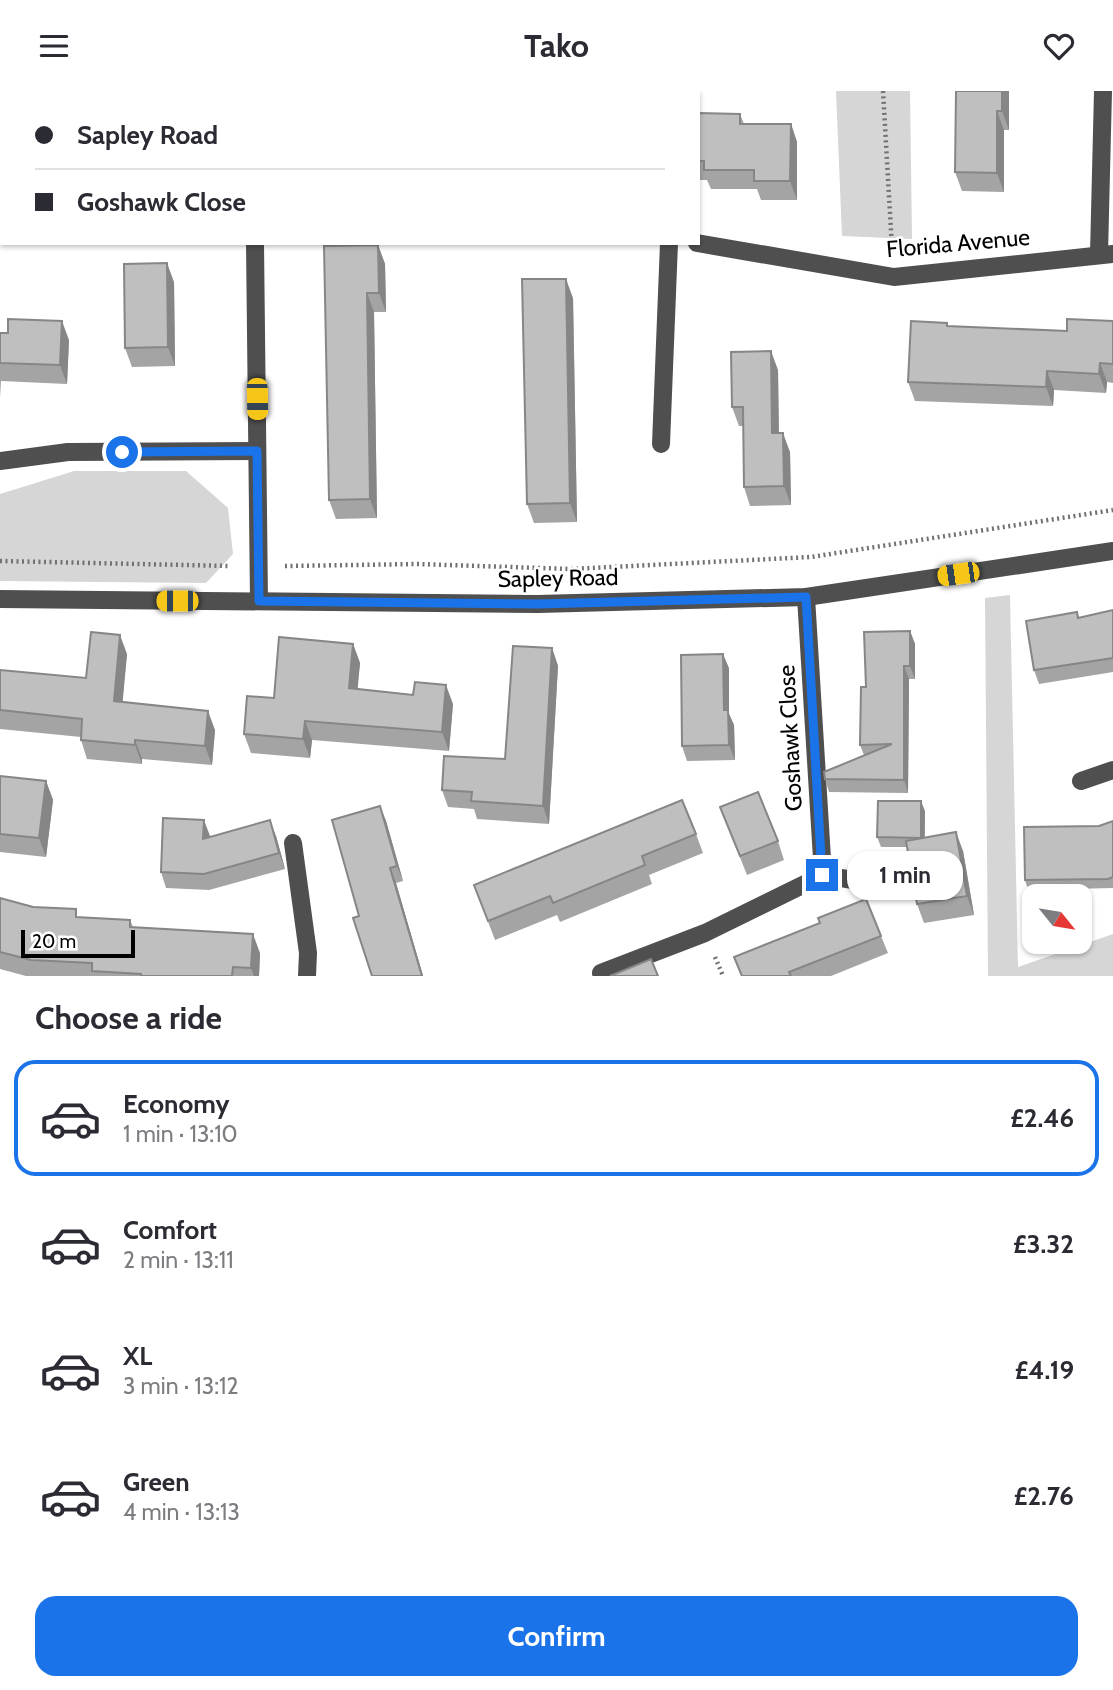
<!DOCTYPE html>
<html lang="en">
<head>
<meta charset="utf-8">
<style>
	:root { --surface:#fff; --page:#f2f2f3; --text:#2b2b33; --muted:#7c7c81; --line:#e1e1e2; --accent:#1a73e8 }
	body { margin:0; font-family:Cabin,sans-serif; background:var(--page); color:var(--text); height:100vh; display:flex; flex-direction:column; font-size:26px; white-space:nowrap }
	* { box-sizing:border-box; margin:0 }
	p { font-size:23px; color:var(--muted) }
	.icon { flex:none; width:38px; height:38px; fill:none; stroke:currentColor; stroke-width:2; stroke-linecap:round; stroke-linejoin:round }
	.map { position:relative; height:885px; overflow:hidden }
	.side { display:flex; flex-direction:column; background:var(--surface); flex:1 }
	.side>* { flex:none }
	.banner { position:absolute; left:0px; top:0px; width:700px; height:154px; box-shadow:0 2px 5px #0004; display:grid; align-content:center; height:154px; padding:0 35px; background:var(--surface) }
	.needle { width:46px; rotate:120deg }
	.fabs { position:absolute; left:1022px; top:793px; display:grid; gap:14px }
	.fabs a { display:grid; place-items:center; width:70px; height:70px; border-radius:14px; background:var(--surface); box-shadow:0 2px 5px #0004; font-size:35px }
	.scale { position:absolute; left:21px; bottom:18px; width:114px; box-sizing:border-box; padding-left:7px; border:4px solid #000; border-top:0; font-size:19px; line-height:24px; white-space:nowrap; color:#000; -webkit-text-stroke:5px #fff; paint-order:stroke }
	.end { position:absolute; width:32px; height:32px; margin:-16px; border:9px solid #1a73e8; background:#fff; box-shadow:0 0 0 4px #fff }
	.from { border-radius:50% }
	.bubble { position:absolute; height:49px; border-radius:21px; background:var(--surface); box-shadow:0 2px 5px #0004; font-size:23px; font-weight:700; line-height:49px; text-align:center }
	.car { position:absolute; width:21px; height:42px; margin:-21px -10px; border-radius:9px; box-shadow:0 0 5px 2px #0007; background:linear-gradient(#f5c518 24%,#345 0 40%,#f5c518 0 76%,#345 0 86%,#f5c518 0) }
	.banner b { display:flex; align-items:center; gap:24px; height:66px; font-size:26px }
	.banner b+b { border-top:2px solid var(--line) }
	.banner i { width:18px; height:18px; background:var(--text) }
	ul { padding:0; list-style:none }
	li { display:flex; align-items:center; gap:21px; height:116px; margin:0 14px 10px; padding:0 21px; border:4px solid transparent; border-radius:21px }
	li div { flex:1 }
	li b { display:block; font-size:26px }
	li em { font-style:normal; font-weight:700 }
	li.active { border-color:var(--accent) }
	li>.icon { width:63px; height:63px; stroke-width:1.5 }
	h2 { padding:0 35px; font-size:32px; line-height:84px }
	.action { display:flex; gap:14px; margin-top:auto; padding:14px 35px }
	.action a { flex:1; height:80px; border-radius:21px; background:var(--accent); color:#fff; font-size:28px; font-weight:700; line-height:80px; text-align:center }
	header { display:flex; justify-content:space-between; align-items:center; height:91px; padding:0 35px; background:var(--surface); font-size:32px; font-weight:700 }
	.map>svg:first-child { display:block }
	.green { fill:#d6d6d6 }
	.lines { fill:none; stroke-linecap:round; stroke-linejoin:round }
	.path { stroke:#717171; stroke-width:4.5; stroke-dasharray:2 3.5; stroke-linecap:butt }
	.minor { stroke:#4f4f4f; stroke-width:18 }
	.wall { fill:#a4a4a4 }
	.shaded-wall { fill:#868686 }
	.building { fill:#bfbfbf; stroke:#868686; stroke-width:2 }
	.route { stroke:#1a73e8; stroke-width:9 }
	.labels { text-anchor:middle; stroke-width:5; stroke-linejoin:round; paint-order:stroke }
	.street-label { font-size:23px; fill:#000; stroke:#fff }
</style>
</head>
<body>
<header><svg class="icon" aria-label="menu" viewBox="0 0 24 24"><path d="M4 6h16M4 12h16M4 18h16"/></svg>Tako<svg class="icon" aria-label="heart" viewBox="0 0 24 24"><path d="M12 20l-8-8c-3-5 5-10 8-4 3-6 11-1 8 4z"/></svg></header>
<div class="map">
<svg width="1113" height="885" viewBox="0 0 1113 885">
	<rect width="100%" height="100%" fill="#fff"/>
	<g class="green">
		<polygon points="836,0 910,0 912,148 842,145"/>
		<polygon points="74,380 186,380 228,417 233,463 206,492 0,490 0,403"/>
		<polygon points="1010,504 1018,876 1113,843 1113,885 988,885 985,507"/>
	</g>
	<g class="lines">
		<g class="path">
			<polyline points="883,0 892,157"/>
			<polyline points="0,470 231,475"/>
			<polyline points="285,475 417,473 571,478 811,466 1113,419"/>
			<polyline points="715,866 723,885"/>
		</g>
		<g class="minor">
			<polyline points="253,0 253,2"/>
			<polyline points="255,152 259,510"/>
			<polyline points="697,152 894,186 1113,163"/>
			<polyline points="1099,163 1103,0"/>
			<polyline points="661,353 669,152"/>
			<polyline points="0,370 68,361 257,360"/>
			<polyline points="0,508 538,513 806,506 1113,460"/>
			<polyline points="1081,690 1113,679"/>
			<polyline points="293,752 308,862 307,885"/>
			<polyline points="823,784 859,790"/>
			<polyline points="601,882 705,842 823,784 806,506"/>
		</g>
	</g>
	<g class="wall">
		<polygon points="956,0 1009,0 1009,39 1004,39 1004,101 962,100 955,81"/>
		<polygon points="698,22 740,23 744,33 791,33 797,51 797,109 761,109 757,98 711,98 707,89 698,89"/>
		<polygon points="378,154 385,173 386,221 374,221 377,427 336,428 329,409 324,155"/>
		<polygon points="174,191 175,275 132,276 125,257"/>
		<polygon points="573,207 577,431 534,432 527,413"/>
		<polygon points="1113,230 1113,292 1107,291 1106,302 1054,299 1053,315 915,310 908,291 948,235 1067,240"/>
		<polygon points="0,242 69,249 67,293 1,290 0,307"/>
		<polygon points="778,279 779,342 790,361 791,414 750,415 744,396 743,335 739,335 732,316"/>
		<polygon points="1113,519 1113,581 1039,593 1034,579 1077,521 1079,527"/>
		<polygon points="910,540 915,553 915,588 909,588 908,702 829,701 825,688 864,664 860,654"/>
		<polygon points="353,553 360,572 357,598 453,613 449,660 312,649 310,667 251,662 244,643 274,607"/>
		<polygon points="552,557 558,575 549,733 477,728 474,718 448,716 442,699 505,668"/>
		<polygon points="127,563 122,611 215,639 212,674 142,668 142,673 87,668 81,649 81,646 0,638 0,574 0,579 86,587"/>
		<polygon points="729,577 729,623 734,634 735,669 687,670 682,655"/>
		<polygon points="0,685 46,690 53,709 46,766 0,761"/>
		<polygon points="380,715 386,730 403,790 396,792 423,885 372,885 359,825"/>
		<polygon points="720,716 778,750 784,769 747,784"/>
		<polygon points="925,720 925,747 963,760 974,824 924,832 917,813 907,756 881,756 877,746"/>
		<polygon points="1113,730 1113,797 1028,799 1025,789 1099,735"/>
		<polygon points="696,743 703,762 649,784 652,793 560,831 557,824 495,849 474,794"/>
		<polygon points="210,745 210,746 276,745 285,778 209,799 166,797 161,781"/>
		<polygon points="0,807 80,827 130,829 133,836 260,862 259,885 26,885 0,878"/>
		<polygon points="881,845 888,862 831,885 741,885 734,866"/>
	</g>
	<g class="shaded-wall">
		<polygon points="1002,0 1009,0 1009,39 1002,20"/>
		<polygon points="997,20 1004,39 1004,101 997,82"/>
		<polygon points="791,33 797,51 797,109 790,90"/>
		<polygon points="378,154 385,173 386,221 379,202"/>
		<polygon points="167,172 174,191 175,275 168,256"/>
		<polygon points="566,188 573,207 577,431 570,412"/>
		<polygon points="367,202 374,221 377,427 370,408"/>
		<polygon points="62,230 69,249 67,293 60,274"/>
		<polygon points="771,260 778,279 779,361 772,342"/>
		<polygon points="1100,272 1107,291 1106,302 1099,283"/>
		<polygon points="1047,280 1054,299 1053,315 1046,296"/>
		<polygon points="783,342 790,361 791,414 784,395"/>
		<polygon points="910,540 915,553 915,588 910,575"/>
		<polygon points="120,544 127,563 121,629 114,610"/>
		<polygon points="353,553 360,572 356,616 349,597"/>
		<polygon points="552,557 558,575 549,733 543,715"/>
		<polygon points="723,563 729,577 729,623 734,634 735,669 729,654 724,619"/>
		<polygon points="904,575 909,588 908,702 904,689"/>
		<polygon points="446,594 453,613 449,660 442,641"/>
		<polygon points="208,620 215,639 212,674 205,655"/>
		<polygon points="305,630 312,649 310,667 303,648"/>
		<polygon points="135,649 142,668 142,673 135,654"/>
		<polygon points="46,690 53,709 46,766 39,747"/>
		<polygon points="921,710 925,720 924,757 921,747"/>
		<polygon points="380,715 386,730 403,790 397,775"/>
		<polygon points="204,729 210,745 209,764 203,748"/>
		<polygon points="270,729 276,745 285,778 279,762"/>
		<polygon points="956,741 963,760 974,824 967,805"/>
		<polygon points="390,777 396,792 423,885 422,885"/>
		<polygon points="253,843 260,862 259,885 254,885 251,877"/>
	</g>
	<g class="building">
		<rect x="86" y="0" width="44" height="2"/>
		<rect x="330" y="0" width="305" height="2"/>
		<polygon points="956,0 1002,0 1002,20 997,20 997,82 955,81"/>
		<polygon points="698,22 740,23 740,33 791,33 790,90 754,90 754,79 704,79 704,70 698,70"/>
		<polygon points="378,154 379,202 367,202 370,408 329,409 324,155"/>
		<polygon points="167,172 168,256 125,257 124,173"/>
		<polygon points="522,188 566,188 570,412 527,413"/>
		<polygon points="8,228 62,230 60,274 0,272 0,242 8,242"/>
		<polygon points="1067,228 1113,230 1113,273 1100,272 1099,283 1047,280 1046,296 908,291 911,230 947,232 947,235 1067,240"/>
		<polygon points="771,260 772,342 783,342 784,395 744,396 743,316 732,316 731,261"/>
		<polygon points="1113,519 1113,567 1034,579 1026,530 1077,521 1078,527"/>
		<polygon points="910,540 910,575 904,575 904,689 825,688 824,681 892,653 860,654 861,596 866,596 864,541"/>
		<polygon points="91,541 120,544 114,610 208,620 205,655 135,649 135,654 81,649 82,628 0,619 0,579 86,587"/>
		<polygon points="279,546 353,553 349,597 413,604 415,591 446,594 442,641 305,630 303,648 244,643 247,605 274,607"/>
		<polygon points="513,555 552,557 543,715 471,710 472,701 442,699 444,665 505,668"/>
		<polygon points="723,563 724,619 728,619 729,654 682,655 681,564"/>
		<polygon points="0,685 46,690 39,747 0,743"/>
		<polygon points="758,701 778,750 740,765 720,716"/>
		<polygon points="682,709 696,743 642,765 645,774 553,812 550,805 488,830 474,794"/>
		<polygon points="878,710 921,710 921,747 877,746"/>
		<polygon points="380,715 397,775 390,777 422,885 372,885 353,827 359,825 332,729"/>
		<polygon points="163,727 204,729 203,748 270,729 279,762 204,783 161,781"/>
		<polygon points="1113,730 1113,786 1108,788 1025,789 1024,736 1099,735"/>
		<polygon points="956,741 967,805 917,813 906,750"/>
		<polygon points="0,807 33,816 76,818 76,826 130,829 130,836 253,843 251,877 233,876 232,885 141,885 141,883 92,880 92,872 31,869 0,861"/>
		<polygon points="866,808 881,845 789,881 791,885 742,885 734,866 820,832 818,827"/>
		<polygon points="651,868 658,885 610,885"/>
	</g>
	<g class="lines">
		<polyline class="route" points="122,361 257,360 259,510 538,513 806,506 822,784"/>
	</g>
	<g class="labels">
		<g class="street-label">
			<text transform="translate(958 152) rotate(-5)" y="8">Florida Avenue</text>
			<text transform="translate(558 487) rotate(-1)" y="8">Sapley Road</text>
			<text transform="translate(790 647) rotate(-93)" y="8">Goshawk Close</text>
		</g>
	</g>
</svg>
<div class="fabs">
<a><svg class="needle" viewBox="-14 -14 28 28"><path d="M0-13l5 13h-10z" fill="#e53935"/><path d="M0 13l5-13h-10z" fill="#7c7c81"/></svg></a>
</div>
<div class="scale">20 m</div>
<i class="end from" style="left:122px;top:361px"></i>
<i class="end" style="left:822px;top:784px"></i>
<div class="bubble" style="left:847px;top:760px;width:116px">1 min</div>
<i class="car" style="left:257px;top:308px;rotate:179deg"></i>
<i class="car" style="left:958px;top:483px;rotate:262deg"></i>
<i class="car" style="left:177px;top:510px;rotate:270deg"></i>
<div class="banner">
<b><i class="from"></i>Sapley Road</b>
<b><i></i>Goshawk Close</b>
</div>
</div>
<section class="side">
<h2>Choose a ride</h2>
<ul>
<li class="active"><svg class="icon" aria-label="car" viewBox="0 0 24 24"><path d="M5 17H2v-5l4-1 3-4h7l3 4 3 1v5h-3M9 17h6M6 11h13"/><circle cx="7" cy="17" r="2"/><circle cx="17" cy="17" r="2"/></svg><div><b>Economy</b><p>1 min · 13:10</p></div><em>£2.46</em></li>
<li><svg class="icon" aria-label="car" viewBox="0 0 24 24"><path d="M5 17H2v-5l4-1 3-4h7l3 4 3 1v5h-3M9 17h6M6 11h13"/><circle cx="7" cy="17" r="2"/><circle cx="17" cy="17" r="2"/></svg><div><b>Comfort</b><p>2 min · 13:11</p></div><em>£3.32</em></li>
<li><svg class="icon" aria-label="car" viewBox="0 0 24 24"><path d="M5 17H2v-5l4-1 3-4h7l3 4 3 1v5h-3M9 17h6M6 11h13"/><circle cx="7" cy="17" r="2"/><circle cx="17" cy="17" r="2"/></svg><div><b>XL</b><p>3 min · 13:12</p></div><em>£4.19</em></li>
<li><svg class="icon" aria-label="car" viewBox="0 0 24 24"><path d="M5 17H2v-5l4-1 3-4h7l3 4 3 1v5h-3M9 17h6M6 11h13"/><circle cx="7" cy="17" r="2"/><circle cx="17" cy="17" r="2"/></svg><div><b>Green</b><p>4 min · 13:13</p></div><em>£2.76</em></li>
</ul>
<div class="action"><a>Confirm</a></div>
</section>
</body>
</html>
